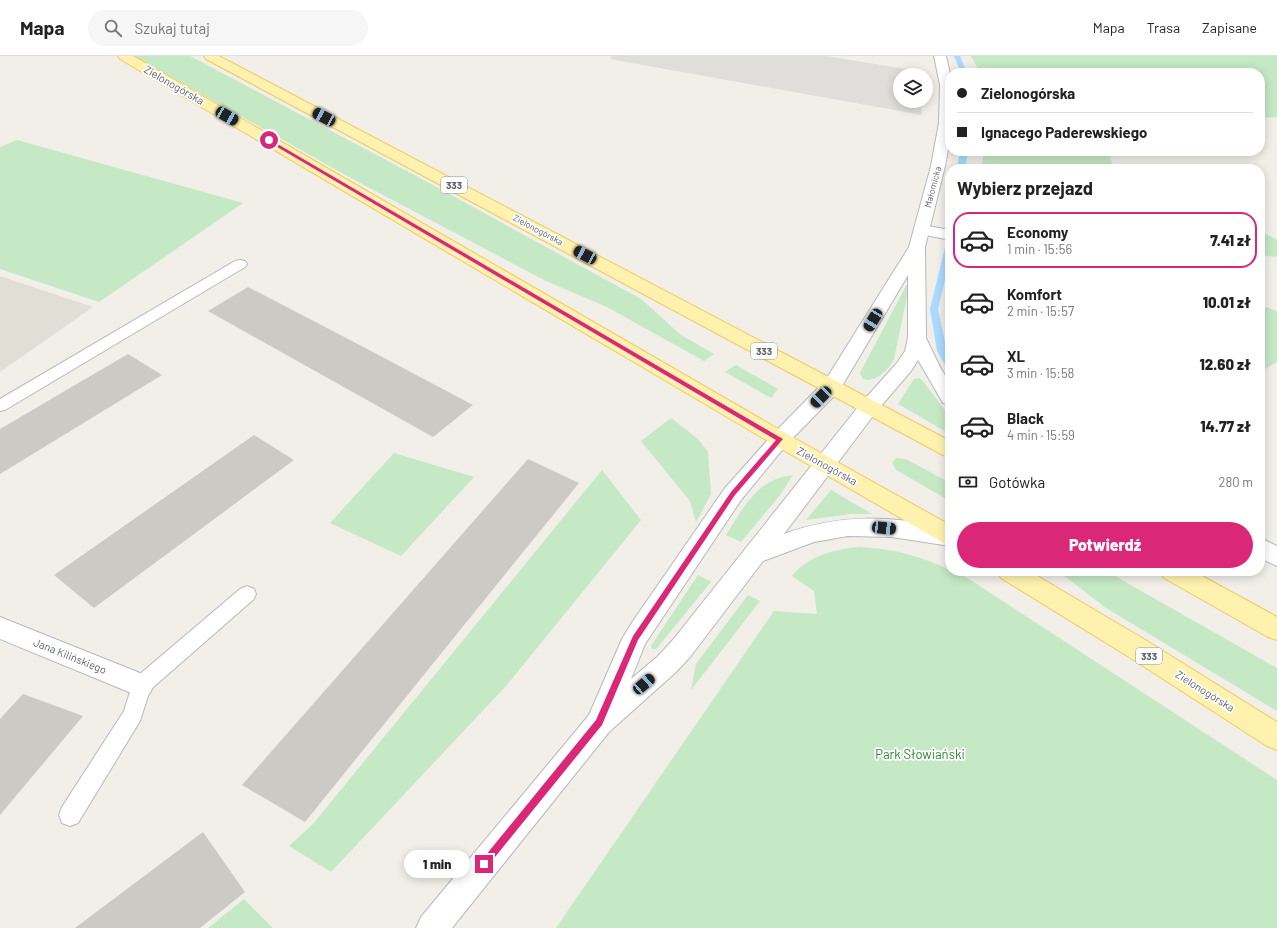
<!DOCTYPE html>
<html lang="pl">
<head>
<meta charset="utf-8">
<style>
	:root { --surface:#fff; --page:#f6f6f6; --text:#222; --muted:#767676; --line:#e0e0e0; --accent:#db2777 }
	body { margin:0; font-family:Barlow,sans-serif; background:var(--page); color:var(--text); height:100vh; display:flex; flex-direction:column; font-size:15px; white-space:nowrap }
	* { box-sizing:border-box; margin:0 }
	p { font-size:13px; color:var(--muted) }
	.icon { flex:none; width:22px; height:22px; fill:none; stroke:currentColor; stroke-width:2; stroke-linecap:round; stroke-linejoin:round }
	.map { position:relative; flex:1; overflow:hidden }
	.details { position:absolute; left:945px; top:108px; width:320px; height:412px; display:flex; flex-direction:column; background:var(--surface); border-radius:16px; box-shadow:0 2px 10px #0003 }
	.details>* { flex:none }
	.hud { position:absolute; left:945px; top:12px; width:320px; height:88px; border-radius:16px; box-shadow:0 2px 10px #0003; display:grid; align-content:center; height:88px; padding:0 12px; background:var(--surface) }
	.controls { position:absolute; left:893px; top:12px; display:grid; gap:8px }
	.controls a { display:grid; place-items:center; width:40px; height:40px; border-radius:50%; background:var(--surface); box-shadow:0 2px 10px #0003; font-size:20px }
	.end { position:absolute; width:18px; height:18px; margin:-9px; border:5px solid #db2777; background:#fff; box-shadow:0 0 0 2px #fff }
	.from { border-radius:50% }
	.bubble { position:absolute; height:28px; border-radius:14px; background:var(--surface); box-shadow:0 2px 10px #0003; font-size:13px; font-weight:800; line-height:28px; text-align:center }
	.car { position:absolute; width:12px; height:24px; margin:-12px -6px; border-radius:5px; box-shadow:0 0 3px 1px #0007; background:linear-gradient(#222 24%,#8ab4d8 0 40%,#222 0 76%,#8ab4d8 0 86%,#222 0) }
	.hud b { display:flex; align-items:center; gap:14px; height:38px; font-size:15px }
	.hud b+b { border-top:1px solid var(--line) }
	.hud i { width:10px; height:10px; background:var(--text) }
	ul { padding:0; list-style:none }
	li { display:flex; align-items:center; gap:12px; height:56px; margin:0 8px 6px; padding:0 4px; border:2px solid transparent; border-radius:16px }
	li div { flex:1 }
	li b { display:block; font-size:15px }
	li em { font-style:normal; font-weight:800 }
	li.selected { border-color:var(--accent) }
	li>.icon { width:36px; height:36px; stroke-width:1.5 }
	h2 { padding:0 12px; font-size:18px; line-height:48px }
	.pay { display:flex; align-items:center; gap:10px; height:44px; padding:0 12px; font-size:15px }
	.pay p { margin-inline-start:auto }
	.cta { display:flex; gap:8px; margin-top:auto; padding:8px 12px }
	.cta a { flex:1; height:46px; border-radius:24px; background:var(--accent); color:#fff; font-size:16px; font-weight:800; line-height:46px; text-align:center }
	header { display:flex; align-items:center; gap:24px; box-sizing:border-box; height:56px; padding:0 20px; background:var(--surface); border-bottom:1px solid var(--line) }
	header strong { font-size:19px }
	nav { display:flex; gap:22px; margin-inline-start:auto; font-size:14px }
	.search { width:280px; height:36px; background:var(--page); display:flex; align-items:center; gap:10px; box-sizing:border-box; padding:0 14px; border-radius:22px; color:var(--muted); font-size:15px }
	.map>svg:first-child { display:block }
	.industrial { fill:#e0deda }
	.education { fill:#e1ded6 }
	.green { fill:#c5e8c5 }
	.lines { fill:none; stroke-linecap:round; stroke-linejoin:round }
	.stream { fill:#aadaff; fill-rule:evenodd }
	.building { fill:#cccac5 }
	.service-casing { stroke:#b5b8bc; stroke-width:2 }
	.minor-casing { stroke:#b5b8bc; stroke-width:2 }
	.tertiary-casing { stroke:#b5b8bc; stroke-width:2 }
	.primary-casing { stroke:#f2c960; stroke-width:2 }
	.service { fill:#fff; fill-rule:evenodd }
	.minor { fill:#fff; fill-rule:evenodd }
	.tertiary { fill:#fff; fill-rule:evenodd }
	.primary { fill:#fff2af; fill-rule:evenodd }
	.route { fill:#db2777 }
	.labels { text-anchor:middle; stroke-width:3.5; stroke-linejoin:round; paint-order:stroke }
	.far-street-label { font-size:9px; fill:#5f6368; stroke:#fff }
	.shield { fill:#fff; stroke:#8f9295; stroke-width:1 }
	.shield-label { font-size:10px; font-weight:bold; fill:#5f6368 }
	.street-label { font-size:11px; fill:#5f6368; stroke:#fff }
	.near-park-label { font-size:13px; fill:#348238; stroke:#fff }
</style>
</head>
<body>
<header>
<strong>Mapa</strong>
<div class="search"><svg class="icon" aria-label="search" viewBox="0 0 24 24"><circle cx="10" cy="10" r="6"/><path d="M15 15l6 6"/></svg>Szukaj tutaj</div>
<nav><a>Mapa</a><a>Trasa</a><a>Zapisane</a></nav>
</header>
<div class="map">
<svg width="1277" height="872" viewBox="0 0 1277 872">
	<rect width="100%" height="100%" fill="#f1efe8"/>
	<polygon class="industrial" points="612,0 826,0 918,15 918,19 900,19 900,45 920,45 922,59 610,3"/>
	<polygon class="education" points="0,220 93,251 0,316"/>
	<g class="green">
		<polygon points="134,0 190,0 418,121 641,243 681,279 714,298 704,305 607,251 546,225 349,121"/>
		<polygon points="971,0 1277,0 1277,61 1260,62 1260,17 980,17"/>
		<polygon points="17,84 243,147 99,246 0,213 0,91"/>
		<polygon points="985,95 1109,95 1113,113 980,113"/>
		<polygon points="1260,175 1277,184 1277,201 1260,199"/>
		<path d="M 906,230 L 909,231 L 894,303 C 889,313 876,327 863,323 L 860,317 Z"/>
		<polygon points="1260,249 1277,255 1277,306 1260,316"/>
		<polygon points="736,309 778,333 771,342 725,316"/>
		<polygon points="919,322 922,324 950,361 950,378 898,348 914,323"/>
		<polygon points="671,362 698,383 708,396 711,438 696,466 690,445 641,385"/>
		<polygon points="394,397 474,421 401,500 330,467"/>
		<polygon points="897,402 906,403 950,427 950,445 896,414 892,406"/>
		<polygon points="602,414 641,464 506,630 331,816 289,790 313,768"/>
		<path d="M 793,419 L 780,439 L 741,486 L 726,479 C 744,451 757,423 793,419 Z"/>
		<polygon points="831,434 872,458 851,458 806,464"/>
		<path d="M 858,491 C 904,493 930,504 969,523 L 1277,724 L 1277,872 L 556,872 L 774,555 L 817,558 L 814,535 L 792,520 C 808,500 833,494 858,491 Z"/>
		<polygon points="1058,515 1106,515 1277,612 1277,655 1106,552"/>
		<polygon points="698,519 711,526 656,593 652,593 651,590"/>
		<polygon points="748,539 760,545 691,634 696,608"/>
		<polygon points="244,843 273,872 208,872"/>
	</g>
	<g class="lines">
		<g class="stream">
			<polygon points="954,0 960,0 967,17 961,17"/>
			<polygon points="960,95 968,95 965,113 957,113"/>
			<polygon points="947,183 950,183 950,203 938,253 947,295 950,301 950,313 947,312 937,295 930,253"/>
		</g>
	</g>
	<g class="building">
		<polygon points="248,231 352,285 473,349 433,381 208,255"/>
		<polygon points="128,298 162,319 0,418 0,373"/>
		<polygon points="254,379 294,404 94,552 54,519"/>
		<polygon points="528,403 579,427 305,766 242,729"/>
		<polygon points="23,638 83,660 0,759 0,663"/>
		<polygon points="203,776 245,836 200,872 75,872"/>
	</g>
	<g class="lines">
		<g class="service-casing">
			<g id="service">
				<polygon points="240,204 245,205 247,208 245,211 5,354 0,355 0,343 235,205"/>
				<polygon points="247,530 254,533 256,538 254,543 150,634 140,665 78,767 70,770 62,767 59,759 62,751 124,655 134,623 240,533"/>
			</g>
		</g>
		<g class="minor-casing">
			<g id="minor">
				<polygon points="922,169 950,174 950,184 916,177 914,174 916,171"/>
				<polygon points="1260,482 1277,490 1277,510 1260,502"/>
				<polygon points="0,561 150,621 154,629 150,637 141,641 0,583"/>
			</g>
		</g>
		<g class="tertiary-casing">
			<path id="tertiary" d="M 934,0 L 946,0 L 950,18 L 950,83 L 945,110 L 925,191 L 926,282 L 941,313 L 950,327 L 950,349 L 943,347 L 918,304 L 911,315 L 876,356 L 784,478 C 843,457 889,460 950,472 L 950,490 L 892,481 L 848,480 L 814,486 L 763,505 L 690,601 L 676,616 L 609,676 L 452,872 L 416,872 L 421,861 L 589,659 L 622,583 L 633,565 L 725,432 L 773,378 L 825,325 L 909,191 L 931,110 L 939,67 L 940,29 ZM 908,219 L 908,282 L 905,295 L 897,307 L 862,346 L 672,585 L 658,600 L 631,623 L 645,588 L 741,444 L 787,388 L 839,335 Z"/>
		</g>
		<g class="primary-casing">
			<g id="primary">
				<polygon points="118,0 133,0 787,378 950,469 950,489 942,486 773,388 120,3"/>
				<polygon points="204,0 219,0 950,385 950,401 943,399 206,3"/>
				<polygon points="997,515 1029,515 1147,585 1277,666 1277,694 1267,690 1129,601 1001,522"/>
				<polygon points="1160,515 1193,515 1277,561 1277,584 1268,581 1164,522"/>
			</g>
		</g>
		<use href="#service" class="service"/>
		<use href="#minor" class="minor"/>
		<use href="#tertiary" class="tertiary"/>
		<use href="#primary" class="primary"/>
	</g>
	<polygon class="route" points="269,83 783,383 735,439 638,584 602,669 487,811 484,812 481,811 480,808 481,805 596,664 633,580 731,436 776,384 267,85"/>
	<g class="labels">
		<g class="far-street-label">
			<text transform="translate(933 131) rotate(-75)" y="3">Małomicka</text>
			<text transform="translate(538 174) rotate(28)" y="3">Zielonogórska</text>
		</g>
		<g class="shield">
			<rect x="441" y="121" width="26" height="16" rx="3"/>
			<rect x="751" y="287" width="26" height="16" rx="3"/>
			<rect x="1136" y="592" width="26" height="16" rx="3"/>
		</g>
		<g class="shield-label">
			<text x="454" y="133">333</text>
			<text x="764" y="299">333</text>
			<text x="1149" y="604">333</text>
		</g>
		<g class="street-label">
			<text transform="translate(174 29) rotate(30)" y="4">Zielonogórska</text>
			<text transform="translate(827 410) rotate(29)" y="4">Zielonogórska</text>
			<text transform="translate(70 600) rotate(22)" y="4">Jana Kilińskiego</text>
			<text transform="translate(1205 635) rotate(32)" y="4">Zielonogórska</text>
		</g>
		<g class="near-park-label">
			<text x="920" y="703">Park Słowiański</text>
		</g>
	</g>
</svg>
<div class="controls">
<a><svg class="icon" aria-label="layers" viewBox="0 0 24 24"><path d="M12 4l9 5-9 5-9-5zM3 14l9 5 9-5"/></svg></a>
</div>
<i class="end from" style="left:269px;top:84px"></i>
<i class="end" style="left:484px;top:808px"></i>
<div class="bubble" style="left:404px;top:794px;width:66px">1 min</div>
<i class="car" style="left:227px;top:60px;rotate:120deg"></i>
<i class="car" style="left:324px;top:61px;rotate:298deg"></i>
<i class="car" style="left:585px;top:199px;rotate:298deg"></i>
<i class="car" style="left:873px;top:264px;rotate:211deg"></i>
<i class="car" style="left:821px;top:341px;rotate:224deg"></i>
<i class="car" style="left:884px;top:472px;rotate:96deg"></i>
<i class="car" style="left:644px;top:628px;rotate:49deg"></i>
<div class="hud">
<b><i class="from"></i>Zielonogórska</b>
<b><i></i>Ignacego Paderewskiego</b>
</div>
<section class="details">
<h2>Wybierz przejazd</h2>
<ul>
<li class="selected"><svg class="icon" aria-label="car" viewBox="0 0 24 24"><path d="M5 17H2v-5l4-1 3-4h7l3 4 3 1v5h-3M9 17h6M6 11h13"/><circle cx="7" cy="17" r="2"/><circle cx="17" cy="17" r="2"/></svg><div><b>Economy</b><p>1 min · 15:56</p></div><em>7.41 zł</em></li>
<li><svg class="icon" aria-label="car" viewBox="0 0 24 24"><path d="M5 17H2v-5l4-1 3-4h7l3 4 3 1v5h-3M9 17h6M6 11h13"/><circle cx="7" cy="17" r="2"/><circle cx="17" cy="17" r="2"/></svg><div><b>Komfort</b><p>2 min · 15:57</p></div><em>10.01 zł</em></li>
<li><svg class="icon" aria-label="car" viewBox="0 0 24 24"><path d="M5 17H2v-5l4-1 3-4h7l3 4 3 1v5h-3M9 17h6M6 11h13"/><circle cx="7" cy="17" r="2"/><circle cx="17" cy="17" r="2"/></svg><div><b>XL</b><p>3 min · 15:58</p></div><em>12.60 zł</em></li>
<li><svg class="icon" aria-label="car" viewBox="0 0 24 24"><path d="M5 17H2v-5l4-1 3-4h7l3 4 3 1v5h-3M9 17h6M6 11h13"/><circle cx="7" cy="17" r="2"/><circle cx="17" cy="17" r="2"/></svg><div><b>Black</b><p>4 min · 15:59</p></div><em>14.77 zł</em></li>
</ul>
<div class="pay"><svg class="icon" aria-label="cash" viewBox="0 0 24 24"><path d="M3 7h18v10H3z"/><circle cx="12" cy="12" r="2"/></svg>Gotówka<p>280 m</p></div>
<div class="cta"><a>Potwierdź</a></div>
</section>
</div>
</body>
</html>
